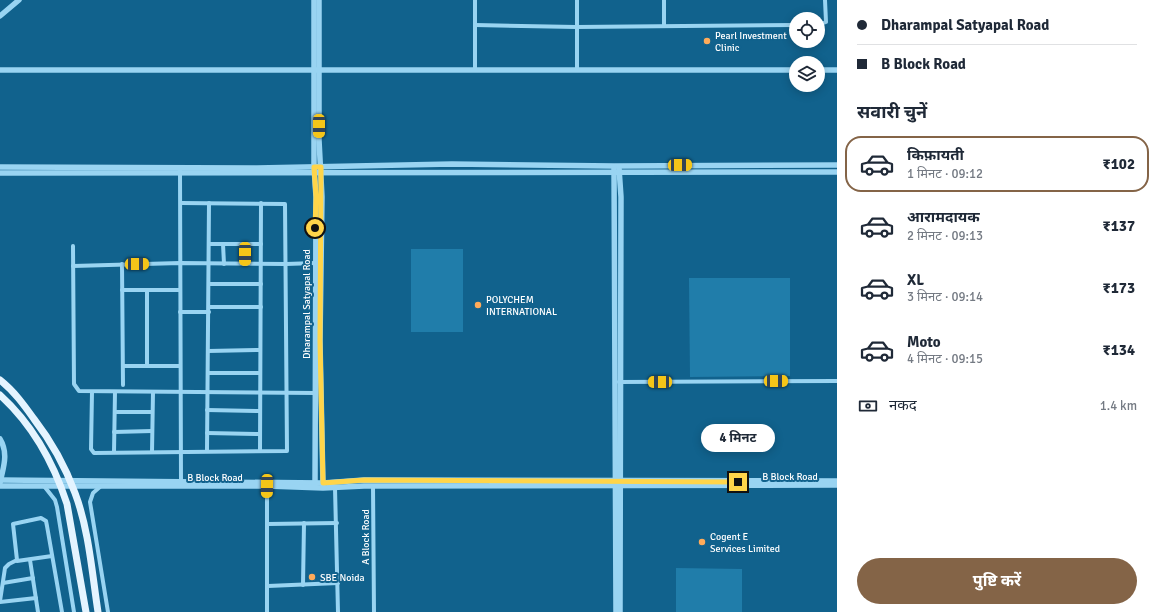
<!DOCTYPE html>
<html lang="hi">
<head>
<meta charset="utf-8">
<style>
	:root { --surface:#fff; --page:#f2f2f3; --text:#1f2937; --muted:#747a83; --line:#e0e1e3; --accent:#846447 }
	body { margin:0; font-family:Signika,"Noto Sans Devanagari",sans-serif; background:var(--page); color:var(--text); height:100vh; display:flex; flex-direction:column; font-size:15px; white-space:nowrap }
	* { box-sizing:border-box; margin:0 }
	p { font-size:13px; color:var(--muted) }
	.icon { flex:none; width:22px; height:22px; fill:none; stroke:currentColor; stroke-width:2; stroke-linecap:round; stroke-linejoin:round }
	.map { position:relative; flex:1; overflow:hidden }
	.drawer { display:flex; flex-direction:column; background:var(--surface); width:320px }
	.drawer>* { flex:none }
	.banner { display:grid; align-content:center; height:88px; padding:0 20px; background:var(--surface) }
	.tools { position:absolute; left:789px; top:12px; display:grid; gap:8px }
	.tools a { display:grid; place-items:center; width:36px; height:36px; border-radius:50%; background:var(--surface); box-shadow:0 2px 10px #0003; font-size:20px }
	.end { position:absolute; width:18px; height:18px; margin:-9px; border:5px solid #ffd54a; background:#111; box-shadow:0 0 0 2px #111 }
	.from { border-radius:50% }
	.bubble { position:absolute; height:28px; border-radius:14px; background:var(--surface); box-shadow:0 2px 10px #0003; font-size:13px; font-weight:700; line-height:28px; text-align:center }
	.car { position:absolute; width:12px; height:24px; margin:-12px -6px; border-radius:5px; box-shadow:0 0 3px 1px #0007; background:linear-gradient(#f5c518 24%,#345 0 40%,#f5c518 0 76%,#345 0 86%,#f5c518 0) }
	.banner b { display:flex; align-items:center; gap:14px; height:38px; font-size:15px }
	.banner b+b { border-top:1px solid var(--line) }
	.banner i { width:10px; height:10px; background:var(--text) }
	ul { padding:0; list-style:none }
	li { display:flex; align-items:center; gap:12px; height:56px; margin:0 8px 6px; padding:0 12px; border:2px solid transparent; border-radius:16px }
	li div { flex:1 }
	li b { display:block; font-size:15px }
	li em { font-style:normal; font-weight:700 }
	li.active { border-color:var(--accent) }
	li>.icon { width:36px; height:36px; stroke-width:1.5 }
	h2 { padding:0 20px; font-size:18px; line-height:48px }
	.pay { display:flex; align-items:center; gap:10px; height:44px; padding:0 20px; font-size:15px }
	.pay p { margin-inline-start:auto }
	.button { display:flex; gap:8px; margin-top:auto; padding:8px 20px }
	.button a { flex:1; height:46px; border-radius:24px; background:var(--accent); color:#fff; font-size:16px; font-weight:700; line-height:46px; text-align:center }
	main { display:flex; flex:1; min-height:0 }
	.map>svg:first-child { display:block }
	.green { fill:#207daa }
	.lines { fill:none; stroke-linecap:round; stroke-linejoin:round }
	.minor { stroke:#99d4f2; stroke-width:4 }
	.tertiary { stroke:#99d4f2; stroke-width:5.5 }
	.primary { stroke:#e4f4ff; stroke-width:7 }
	.route { stroke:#ffd54a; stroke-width:5 }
	.poi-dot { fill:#ffab5a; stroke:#11628d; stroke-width:1.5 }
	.labels { text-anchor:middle; stroke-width:4; stroke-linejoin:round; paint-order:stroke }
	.poi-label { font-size:10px; fill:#fff; stroke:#11628d; text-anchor:start }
	.street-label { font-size:10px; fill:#fff; stroke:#11628d }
</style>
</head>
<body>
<main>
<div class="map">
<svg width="837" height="612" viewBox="0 0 837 612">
	<rect width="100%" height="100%" fill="#11628d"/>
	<g class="green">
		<rect x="411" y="249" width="52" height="83"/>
		<polygon points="689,278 790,278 790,376 690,377"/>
		<polygon points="676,568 742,569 742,612 676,612"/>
	</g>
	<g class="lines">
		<g class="minor">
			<polyline points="664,0 664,25"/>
			<polyline points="475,25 576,27 796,25"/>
			<polyline points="818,25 826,22 825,0"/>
			<polyline points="475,70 475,0"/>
			<polyline points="577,70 577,0"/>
			<polyline points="180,171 181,481"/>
			<polyline points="209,244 261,244"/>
			<polyline points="223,244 224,264"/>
			<polyline points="245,244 245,264"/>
			<polyline points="73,246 74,384 79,391 316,393"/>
			<polyline points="122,264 123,385"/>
			<polyline points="73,266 180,263 286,264 315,263"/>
			<polyline points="209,284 261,284"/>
			<polyline points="122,290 180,290"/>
			<polyline points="209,307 261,307"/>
			<polyline points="180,312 209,312"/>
			<polyline points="208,351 260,350"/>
			<polyline points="123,366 180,366"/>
			<polyline points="147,366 147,290"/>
			<polyline points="208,373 260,373"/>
			<polyline points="619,382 837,381"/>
			<polyline points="92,392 91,449 94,453 287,451 285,204 181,203"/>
			<polyline points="207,410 260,411"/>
			<polyline points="115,412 152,412"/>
			<polyline points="114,432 152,431"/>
			<polyline points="207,433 260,434"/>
			<polyline points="207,451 209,203"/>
			<polyline points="260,451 261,203"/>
			<polyline points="114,452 115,392"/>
			<polyline points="152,452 153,392"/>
			<polyline points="44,486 55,500 57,507 74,612"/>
			<polyline points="101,486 93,493 90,502 108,612"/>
			<polyline points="267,486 267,612"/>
			<polyline points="373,486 374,612"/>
			<polyline points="335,488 338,612"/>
			<polyline points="268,524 337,523"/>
			<polyline points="30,560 38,612"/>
			<polyline points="17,561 52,556"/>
			<polyline points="3,583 33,578"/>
			<polyline points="303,585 304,523"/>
			<polyline points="268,586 338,583"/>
			<polyline points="0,601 5,568 9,564 17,560 13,524 41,518 46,521 47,526 62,612"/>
			<polyline points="0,602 36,598"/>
		</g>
		<g class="tertiary">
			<polyline points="314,0 314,167 316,197 315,486"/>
			<polyline points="319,0 319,140 322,197 320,341 323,486"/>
			<polyline points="0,16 19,0"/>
			<polyline points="0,70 796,70"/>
			<polyline points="818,70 837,70"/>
			<polyline points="0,167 257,168 452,164 614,166 837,165"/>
			<polyline points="614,168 616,612"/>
			<polyline points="619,168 621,197 620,612"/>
			<polyline points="0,173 837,172"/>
			<path d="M 0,439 C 9,454 3,468 0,483"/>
			<polyline points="1,480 323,483 364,480 837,481"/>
			<polyline points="0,486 267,486 323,488 364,486 837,485"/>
		</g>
		<g class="primary">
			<path d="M 0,380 C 14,391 24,405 34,419 C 51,441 65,466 75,493 C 89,530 92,573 98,612"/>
			<path d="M 0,395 C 32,424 54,464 67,504 L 86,612"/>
		</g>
	</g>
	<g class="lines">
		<polyline class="route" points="315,228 316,197 314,167 321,167 320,341 323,483 364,480 738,482"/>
	</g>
	<g class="poi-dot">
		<circle cx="707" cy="41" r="4"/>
		<circle cx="478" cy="305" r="4"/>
		<circle cx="702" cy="542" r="4"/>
		<circle cx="312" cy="577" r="4"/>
	</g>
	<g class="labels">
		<g class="poi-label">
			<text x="715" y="39">Pearl Investment<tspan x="715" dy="12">Clinic</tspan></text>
			<text x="486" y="303">POLYCHEM<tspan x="486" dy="12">INTERNATIONAL</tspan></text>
			<text x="710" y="540">Cogent E<tspan x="710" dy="12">Services Limited</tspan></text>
			<text x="320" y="581">SBE Noida</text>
		</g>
		<g class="street-label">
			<text transform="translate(306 304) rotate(-90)" y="4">Dharampal Satyapal Road</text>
			<text x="790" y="480">B Block Road</text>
			<text x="215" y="481">B Block Road</text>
			<text transform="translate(365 537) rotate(-90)" y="4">A Block Road</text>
		</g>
	</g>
</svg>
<div class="tools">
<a><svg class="icon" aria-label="locate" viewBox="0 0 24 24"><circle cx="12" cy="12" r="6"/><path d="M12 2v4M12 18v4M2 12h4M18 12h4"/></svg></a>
<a><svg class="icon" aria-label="layers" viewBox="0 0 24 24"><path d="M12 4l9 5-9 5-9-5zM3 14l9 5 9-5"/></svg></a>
</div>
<i class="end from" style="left:315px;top:228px"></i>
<i class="end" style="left:738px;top:482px"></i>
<div class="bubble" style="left:701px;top:424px;width:74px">4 मिनट</div>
<i class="car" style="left:319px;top:126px;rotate:180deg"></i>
<i class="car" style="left:680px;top:165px;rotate:89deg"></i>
<i class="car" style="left:245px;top:254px;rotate:180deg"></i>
<i class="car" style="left:137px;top:264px;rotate:89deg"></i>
<i class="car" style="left:776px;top:381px;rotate:90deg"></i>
<i class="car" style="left:660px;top:382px;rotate:270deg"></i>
<i class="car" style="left:267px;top:486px;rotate:181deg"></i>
</div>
<section class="drawer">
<div class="banner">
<b><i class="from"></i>Dharampal Satyapal Road</b>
<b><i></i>B Block Road</b>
</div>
<h2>सवारी चुनें</h2>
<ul>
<li class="active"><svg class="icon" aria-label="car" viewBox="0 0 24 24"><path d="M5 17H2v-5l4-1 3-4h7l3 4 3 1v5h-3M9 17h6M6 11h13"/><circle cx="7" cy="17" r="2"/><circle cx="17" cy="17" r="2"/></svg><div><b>किफ़ायती</b><p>1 मिनट · 09:12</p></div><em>₹102</em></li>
<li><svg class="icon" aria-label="car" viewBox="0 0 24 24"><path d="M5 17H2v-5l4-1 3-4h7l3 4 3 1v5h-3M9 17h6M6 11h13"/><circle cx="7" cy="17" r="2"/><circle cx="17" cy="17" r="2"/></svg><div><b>आरामदायक</b><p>2 मिनट · 09:13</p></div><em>₹137</em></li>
<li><svg class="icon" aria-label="car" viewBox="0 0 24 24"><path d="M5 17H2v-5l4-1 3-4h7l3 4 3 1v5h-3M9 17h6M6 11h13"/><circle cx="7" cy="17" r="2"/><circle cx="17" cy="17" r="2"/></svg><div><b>XL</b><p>3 मिनट · 09:14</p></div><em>₹173</em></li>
<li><svg class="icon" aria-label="car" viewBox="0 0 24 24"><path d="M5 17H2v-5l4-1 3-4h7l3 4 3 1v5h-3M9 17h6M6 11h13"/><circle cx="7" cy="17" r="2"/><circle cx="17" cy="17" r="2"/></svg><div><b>Moto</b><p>4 मिनट · 09:15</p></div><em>₹134</em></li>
</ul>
<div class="pay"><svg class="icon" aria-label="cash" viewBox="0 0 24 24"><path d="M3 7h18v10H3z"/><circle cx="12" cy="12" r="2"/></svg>नकद<p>1.4 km</p></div>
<div class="button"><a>पुष्टि करें</a></div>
</section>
</main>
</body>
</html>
